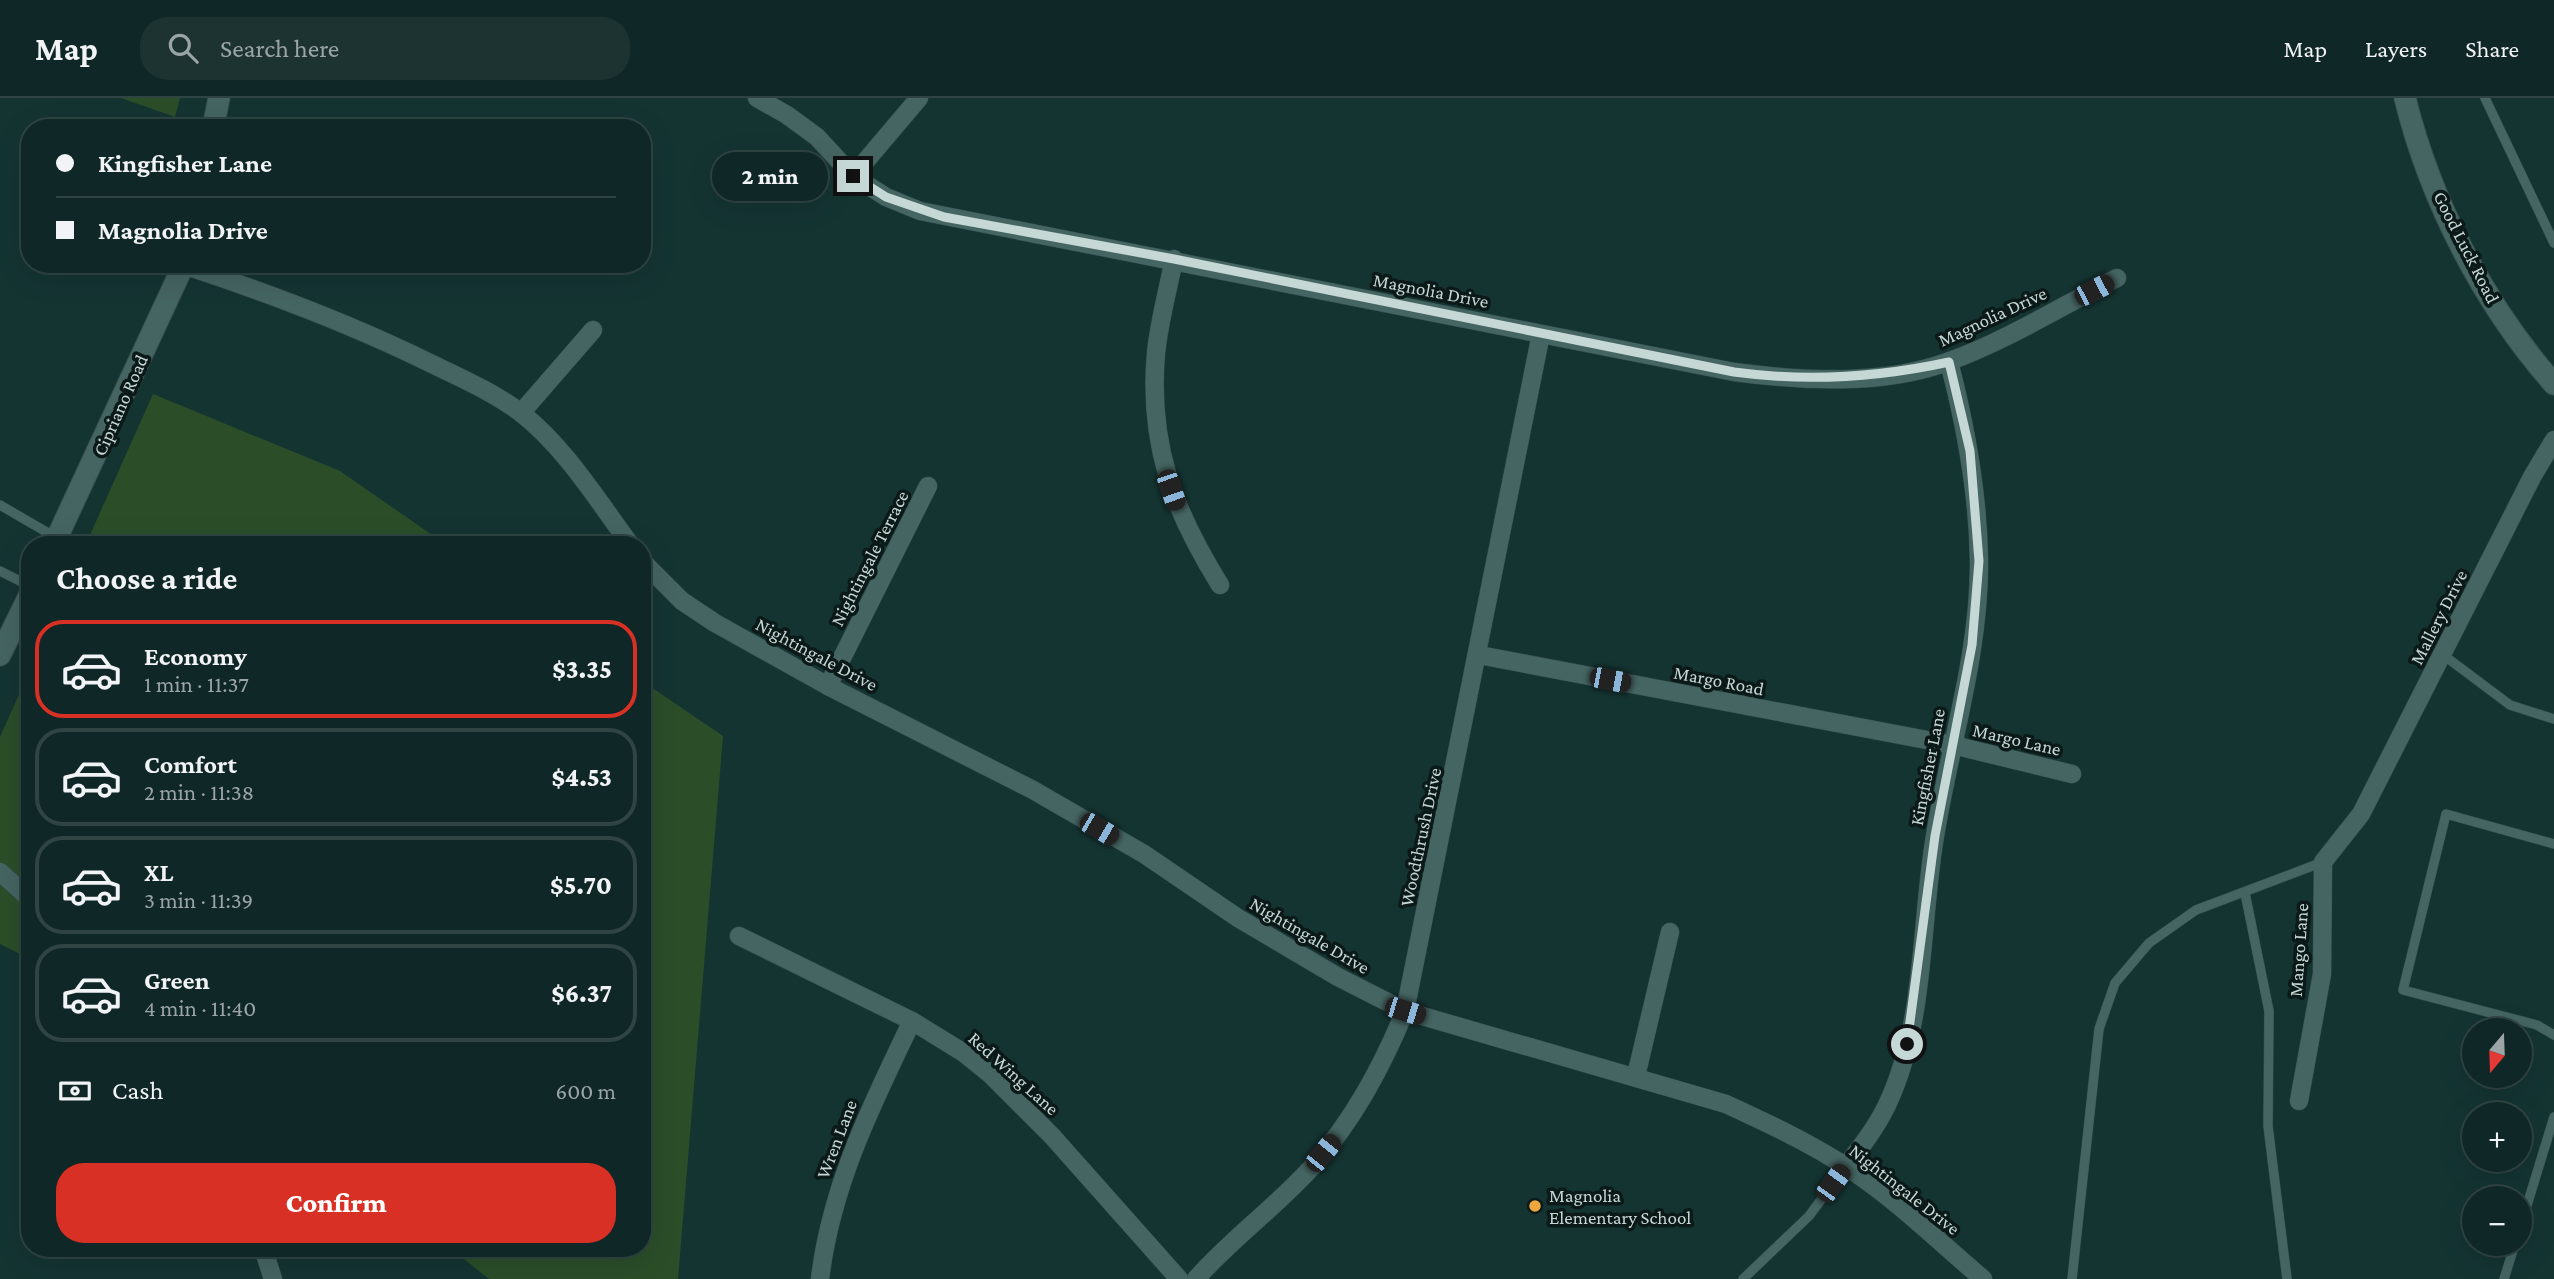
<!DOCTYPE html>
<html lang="en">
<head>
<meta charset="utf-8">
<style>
	:root { --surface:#0f2726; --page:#1d3332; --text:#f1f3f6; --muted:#9ba5a7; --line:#2f4443; --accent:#d93025 }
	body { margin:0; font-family:"Crimson Pro",serif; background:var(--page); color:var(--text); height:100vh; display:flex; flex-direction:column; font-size:26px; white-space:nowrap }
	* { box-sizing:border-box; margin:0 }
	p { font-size:23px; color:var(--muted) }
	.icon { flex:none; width:38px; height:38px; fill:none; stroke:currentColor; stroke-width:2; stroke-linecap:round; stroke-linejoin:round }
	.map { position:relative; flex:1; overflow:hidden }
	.sheet { position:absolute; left:21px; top:438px; width:630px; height:721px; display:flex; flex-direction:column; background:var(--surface); border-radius:28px; box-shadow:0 7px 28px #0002,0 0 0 2px var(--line) }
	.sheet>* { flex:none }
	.guide { position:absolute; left:21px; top:21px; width:630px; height:154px; border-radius:28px; box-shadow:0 7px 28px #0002,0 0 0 2px var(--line); display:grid; align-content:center; height:154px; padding:0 35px; background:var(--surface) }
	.needle { width:46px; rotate:199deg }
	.tools { position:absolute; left:2462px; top:920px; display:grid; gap:14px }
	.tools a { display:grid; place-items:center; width:70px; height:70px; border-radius:50%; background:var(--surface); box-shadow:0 7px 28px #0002,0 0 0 2px var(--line); font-size:35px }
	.end { position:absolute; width:32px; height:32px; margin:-16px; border:9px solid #c6d8d6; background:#111; box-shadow:0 0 0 4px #111 }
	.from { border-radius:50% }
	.bubble { position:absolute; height:49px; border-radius:24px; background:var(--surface); box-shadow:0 7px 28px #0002,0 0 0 2px var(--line); font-size:23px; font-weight:800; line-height:49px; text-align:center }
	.car { position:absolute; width:21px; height:42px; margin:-21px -10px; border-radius:9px; box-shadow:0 0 5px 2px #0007; background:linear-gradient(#222 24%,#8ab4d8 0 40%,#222 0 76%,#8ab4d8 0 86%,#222 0) }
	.guide b { display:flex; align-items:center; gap:24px; height:66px; font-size:26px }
	.guide b+b { border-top:2px solid var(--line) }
	.guide i { width:18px; height:18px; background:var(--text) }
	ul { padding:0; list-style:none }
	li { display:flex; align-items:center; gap:21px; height:98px; margin:0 14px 10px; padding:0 21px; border:4px solid var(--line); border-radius:28px }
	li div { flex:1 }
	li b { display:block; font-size:26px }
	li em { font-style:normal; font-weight:800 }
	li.selected { border-color:var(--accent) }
	li>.icon { width:63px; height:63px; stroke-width:1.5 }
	h2 { padding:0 35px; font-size:32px; line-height:84px }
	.pay { display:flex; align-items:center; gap:18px; height:77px; padding:0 35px; font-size:26px }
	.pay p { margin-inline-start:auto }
	.cta { display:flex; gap:14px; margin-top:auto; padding:14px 35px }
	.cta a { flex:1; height:80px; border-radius:28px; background:var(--accent); color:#fff; font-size:28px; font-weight:800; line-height:80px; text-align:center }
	header { display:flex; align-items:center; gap:42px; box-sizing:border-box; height:98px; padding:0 35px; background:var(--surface); border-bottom:2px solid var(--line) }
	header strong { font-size:33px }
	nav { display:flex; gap:38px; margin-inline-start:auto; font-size:24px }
	.search { width:490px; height:63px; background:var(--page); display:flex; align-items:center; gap:18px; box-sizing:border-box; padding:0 24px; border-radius:28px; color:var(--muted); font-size:26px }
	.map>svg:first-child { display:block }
	.green { fill:#2b4e29 }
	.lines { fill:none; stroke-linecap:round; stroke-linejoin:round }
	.lane-casing { stroke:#37504e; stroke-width:10 }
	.street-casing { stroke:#37504e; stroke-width:19 }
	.secondary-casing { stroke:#37504e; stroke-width:23 }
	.lane { stroke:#456562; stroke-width:9 }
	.street { stroke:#456562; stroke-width:18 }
	.secondary { stroke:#456562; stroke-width:21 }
	.route { stroke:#c6d8d6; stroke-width:9 }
	.poi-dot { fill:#efa73d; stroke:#0b1918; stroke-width:2.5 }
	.labels { text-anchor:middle; stroke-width:7; stroke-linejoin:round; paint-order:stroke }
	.street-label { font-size:19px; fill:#c6d8d6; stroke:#0b1918 }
	.poi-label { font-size:19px; fill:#c6d8d6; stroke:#0b1918; text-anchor:start }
</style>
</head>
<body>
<header>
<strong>Map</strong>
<div class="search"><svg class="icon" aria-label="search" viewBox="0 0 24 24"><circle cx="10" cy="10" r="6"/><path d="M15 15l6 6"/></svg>Search here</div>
<nav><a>Map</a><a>Layers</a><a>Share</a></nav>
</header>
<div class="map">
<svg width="2554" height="1181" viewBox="0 0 2554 1181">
	<rect width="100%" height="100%" fill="#143432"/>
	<g class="green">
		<polygon points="121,0 180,0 175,19"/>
		<polygon points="153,296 340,373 445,446 86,446"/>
		<polygon points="30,572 30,861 0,846 0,639"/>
		<polygon points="642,583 723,638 678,1181 489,1181 450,1150 642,1150"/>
	</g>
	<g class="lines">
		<g class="lane-casing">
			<g id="lane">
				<polyline points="2485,0 2554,145"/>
				<polyline points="0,407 55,439"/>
				<polyline points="0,473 30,488"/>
				<polyline points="2442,556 2510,607 2554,621"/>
				<polyline points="2554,746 2446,716 2403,892 2537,927 2554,937"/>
				<polyline points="2245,795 2269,913 2268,1028 2287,1181"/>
				<polyline points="2520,1130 2554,1019"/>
				<polyline points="1743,1181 1809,1118 1846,1068"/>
				<polyline points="2072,1181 2099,931 2115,885 2149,845 2196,812 2323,764"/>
				<polyline points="2504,1181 2515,1146"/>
			</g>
		</g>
		<g class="street-casing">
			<g id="street">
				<path d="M 757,0 L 787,17 L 817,39 L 853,78 L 886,99 L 920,113 L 1734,274 C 1803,283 1883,288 1950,263 C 2007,242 2062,208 2117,180"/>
				<polyline points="853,78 919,0"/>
				<path d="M 1174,161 C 1168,192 1159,224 1156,255 C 1148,346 1173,411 1220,487"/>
				<path d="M 183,167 C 269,195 351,226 432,266 C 461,280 495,295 521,315 C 564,348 598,403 630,446"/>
				<polyline points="521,315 593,232"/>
				<path d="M 642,463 L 682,503 L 715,525 L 828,588 L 1033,692 L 1144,756 L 1238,820 L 1338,879 L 1405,913 L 1726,1006 C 1767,1025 1808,1044 1845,1068 C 1895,1100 1938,1143 1983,1181"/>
				<polyline points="1479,557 1953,647 2072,676"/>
				<polyline points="828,588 928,388"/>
				<polyline points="0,774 30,801"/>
				<polyline points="739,838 912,923 964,955 990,976 1052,1038 1179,1181"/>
				<polyline points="1636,978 1670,834"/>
				<polyline points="2299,1003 2322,876 2323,764 2361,716 2532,379 2554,342"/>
				<path d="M 1846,1068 C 1861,1049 1876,1030 1887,1007 C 1926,925 1920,826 1935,738 C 1950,646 1980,555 1979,462 C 1978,394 1966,329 1949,264"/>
				<polyline points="263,1150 273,1181"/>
				<path d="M 820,1181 C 831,1088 872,1006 912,923"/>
				<path d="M 1196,1181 C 1231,1141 1276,1109 1312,1069 C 1353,1022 1381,971 1405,913 L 1541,236"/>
			</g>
		</g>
		<g class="secondary-casing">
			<g id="secondary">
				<path d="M 2405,0 C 2430,102 2484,207 2554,286"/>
				<polyline points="213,30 219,0"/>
				<polyline points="54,446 184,166"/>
				<polyline points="0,557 30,496"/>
			</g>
		</g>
		<use href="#lane" class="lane"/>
		<use href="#street" class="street"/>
		<use href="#secondary" class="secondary"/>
	</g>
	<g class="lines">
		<path class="route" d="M 853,78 L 886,99 L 944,119 L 1174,161 L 1734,274 C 1807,284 1876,280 1949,264 L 1970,353 L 1979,463 L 1972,547 L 1935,738 L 1907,946"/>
	</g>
	<circle class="poi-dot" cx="1535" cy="1108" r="7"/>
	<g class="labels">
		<g class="street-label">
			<text transform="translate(2467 149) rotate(63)" y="7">Good Luck Road</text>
			<text transform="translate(1431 192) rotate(11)" y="7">Magnolia Drive</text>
			<text transform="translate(1992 218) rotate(-25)" y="7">Magnolia Drive</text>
			<text transform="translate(120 307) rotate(-66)" y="7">Cipriano Road</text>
			<text transform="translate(869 460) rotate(-63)" y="7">Nightingale Terrace</text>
			<text transform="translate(2438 519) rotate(-63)" y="7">Mallery Drive</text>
			<text transform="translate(817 556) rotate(28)" y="7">Nightingale Drive</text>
			<text transform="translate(1719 582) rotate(11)" y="7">Margo Road</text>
			<text transform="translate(2017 641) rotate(13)" y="7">Margo Lane</text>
			<text transform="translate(1927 669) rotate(-79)" y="7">Kingfisher Lane</text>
			<text transform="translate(1420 739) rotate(-78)" y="7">Woodthrush Drive</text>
			<text transform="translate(1310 837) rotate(30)" y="7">Nightingale Drive</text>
			<text transform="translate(2298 852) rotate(-86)" y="7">Mango Lane</text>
			<text transform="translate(1014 975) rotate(42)" y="7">Red Wing Lane</text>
			<text transform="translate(836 1041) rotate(-69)" y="7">Wren Lane</text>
			<text transform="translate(1905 1091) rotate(38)" y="7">Nightingale Drive</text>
		</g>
		<g class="poi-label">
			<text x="1549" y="1104">Magnolia<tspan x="1549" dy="22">Elementary School</tspan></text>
		</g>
	</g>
</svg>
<div class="tools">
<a><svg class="needle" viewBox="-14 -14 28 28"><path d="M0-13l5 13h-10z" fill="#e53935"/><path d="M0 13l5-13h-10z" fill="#9ba5a7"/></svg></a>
<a>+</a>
<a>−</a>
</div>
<i class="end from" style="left:1907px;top:946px"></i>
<i class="end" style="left:853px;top:78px"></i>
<div class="bubble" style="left:712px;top:54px;width:116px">2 min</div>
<i class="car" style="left:2094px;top:192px;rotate:63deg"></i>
<i class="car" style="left:1171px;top:392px;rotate:161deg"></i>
<i class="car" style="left:1610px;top:582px;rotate:101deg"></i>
<i class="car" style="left:1099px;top:731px;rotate:120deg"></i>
<i class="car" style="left:1405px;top:913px;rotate:107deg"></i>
<i class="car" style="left:1323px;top:1055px;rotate:39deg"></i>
<i class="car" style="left:1833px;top:1085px;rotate:36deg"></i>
<div class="guide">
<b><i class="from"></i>Kingfisher Lane</b>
<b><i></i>Magnolia Drive</b>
</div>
<section class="sheet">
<h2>Choose a ride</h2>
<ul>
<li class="selected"><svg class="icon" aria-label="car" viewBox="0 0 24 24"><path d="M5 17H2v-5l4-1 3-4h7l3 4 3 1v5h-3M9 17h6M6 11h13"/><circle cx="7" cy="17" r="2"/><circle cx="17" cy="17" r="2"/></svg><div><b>Economy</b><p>1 min · 11:37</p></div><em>$3.35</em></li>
<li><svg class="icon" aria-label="car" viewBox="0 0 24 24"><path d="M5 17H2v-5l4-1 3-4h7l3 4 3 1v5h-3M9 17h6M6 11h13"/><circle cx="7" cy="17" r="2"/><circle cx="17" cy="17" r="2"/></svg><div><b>Comfort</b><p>2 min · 11:38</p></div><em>$4.53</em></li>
<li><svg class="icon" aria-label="car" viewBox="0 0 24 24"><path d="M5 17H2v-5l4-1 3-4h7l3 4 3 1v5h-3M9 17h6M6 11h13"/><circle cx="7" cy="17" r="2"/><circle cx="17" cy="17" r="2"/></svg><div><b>XL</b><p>3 min · 11:39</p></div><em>$5.70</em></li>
<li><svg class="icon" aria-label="car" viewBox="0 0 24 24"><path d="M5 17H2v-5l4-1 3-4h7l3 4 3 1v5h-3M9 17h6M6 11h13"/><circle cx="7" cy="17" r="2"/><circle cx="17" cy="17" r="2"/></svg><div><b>Green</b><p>4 min · 11:40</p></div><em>$6.37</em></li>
</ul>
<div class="pay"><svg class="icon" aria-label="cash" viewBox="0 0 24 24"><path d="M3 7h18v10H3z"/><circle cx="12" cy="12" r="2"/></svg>Cash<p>600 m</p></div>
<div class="cta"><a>Confirm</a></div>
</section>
</div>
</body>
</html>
